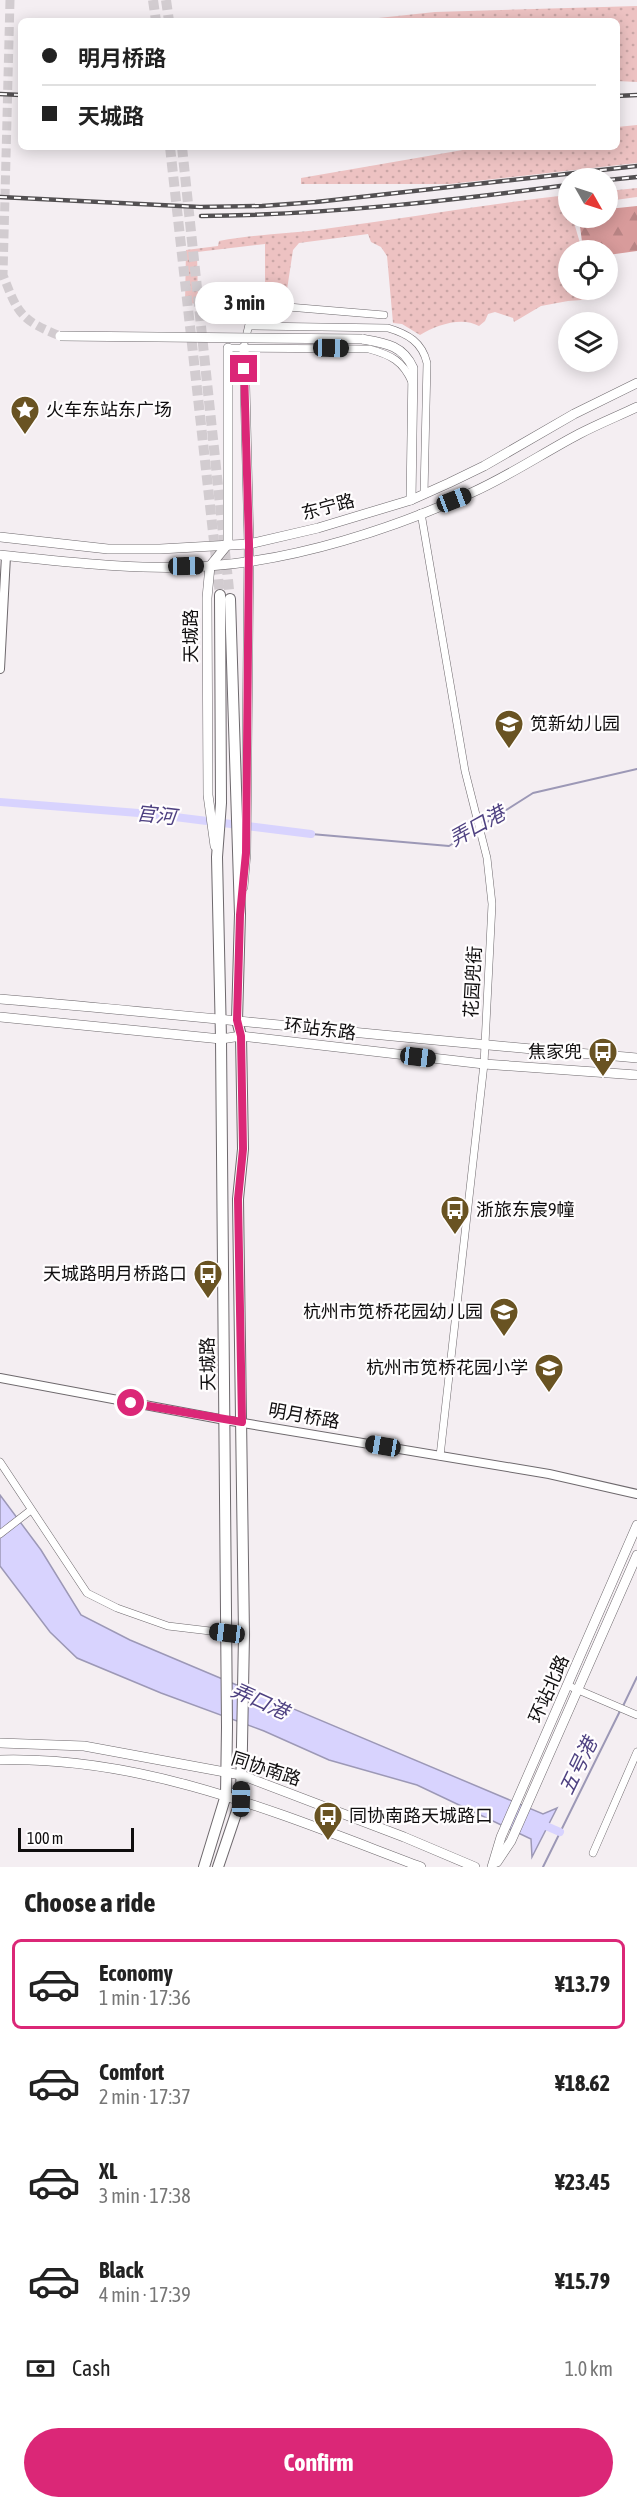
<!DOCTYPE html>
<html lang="en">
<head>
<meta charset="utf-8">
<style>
	:root { --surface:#fff; --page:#f2f2f2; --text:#222; --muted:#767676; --line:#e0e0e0; --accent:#db2777 }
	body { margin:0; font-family:"Asap Condensed","Noto Sans SC",sans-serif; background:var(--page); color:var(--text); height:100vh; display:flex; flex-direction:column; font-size:22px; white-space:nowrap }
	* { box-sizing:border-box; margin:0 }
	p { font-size:20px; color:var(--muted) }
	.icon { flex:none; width:33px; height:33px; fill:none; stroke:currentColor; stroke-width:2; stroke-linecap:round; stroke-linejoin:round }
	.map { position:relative; height:1867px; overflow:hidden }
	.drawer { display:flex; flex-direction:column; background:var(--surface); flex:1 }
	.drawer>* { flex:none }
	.banner { position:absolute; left:18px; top:18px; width:602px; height:132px; border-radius:9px; box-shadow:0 3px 15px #0003; display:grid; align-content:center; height:132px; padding:0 24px; background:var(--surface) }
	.needle { width:39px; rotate:129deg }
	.fabs { position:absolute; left:558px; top:168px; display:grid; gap:12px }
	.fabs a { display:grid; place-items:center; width:60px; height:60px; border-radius:50%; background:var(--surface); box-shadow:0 3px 15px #0003; font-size:30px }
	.scale { position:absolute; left:18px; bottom:15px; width:116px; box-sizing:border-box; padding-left:6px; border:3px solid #0f0d0e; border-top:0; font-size:16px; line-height:21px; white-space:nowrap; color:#0f0d0e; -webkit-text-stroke:4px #fffdfe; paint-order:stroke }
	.end { position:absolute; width:27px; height:27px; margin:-14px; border:8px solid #db2777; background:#fff; box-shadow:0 0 0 3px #fff }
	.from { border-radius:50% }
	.bubble { position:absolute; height:42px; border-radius:21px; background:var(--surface); box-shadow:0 3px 15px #0003; font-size:20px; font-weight:700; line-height:42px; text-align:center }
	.car { position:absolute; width:18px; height:36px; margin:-18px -9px; border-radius:8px; box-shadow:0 0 4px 2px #0007; background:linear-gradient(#222 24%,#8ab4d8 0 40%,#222 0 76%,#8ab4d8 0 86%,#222 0) }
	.banner b { display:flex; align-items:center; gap:21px; height:57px; font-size:22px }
	.banner b+b { border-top:2px solid var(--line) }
	.banner i { width:15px; height:15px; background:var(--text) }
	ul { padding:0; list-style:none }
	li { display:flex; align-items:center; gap:18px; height:90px; margin:0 12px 9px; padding:0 12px; border:3px solid transparent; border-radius:9px }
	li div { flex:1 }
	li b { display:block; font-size:22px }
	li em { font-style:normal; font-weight:700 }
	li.current { border-color:var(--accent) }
	li>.icon { width:54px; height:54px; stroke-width:1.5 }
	h2 { padding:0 24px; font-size:27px; line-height:72px }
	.pay { display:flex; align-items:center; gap:15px; height:66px; padding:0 24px; font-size:22px }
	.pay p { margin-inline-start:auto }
	.button { display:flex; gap:12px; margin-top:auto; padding:12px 24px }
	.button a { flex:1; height:69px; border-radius:36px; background:var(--accent); color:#fff; font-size:24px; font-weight:700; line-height:69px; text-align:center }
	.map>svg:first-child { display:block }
	.grass { fill:url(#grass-dots) }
	.forest { fill:url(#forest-firs) }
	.water { fill:#d8d3fe; stroke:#9c98b6; stroke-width:1.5 }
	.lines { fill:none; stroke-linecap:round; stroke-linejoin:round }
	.stream { stroke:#9c98b6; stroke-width:2 }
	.canal { stroke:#d8d3fe; stroke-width:8 }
	.secondary-tunnel { stroke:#d2ccd0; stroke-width:9; stroke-dasharray:9 4.5; stroke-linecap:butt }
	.primary-tunnel { stroke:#d2ccd0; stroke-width:10; stroke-dasharray:10 5; stroke-linecap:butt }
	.minor-casing { stroke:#6e696d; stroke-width:8 }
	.tertiary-casing { stroke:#6e696d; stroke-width:10 }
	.secondary-casing { stroke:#6e696d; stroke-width:10 }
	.primary-casing { stroke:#6e696d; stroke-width:12 }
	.minor { stroke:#fff; stroke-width:7 }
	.tertiary { stroke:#fff; stroke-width:8 }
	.secondary { stroke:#fff; stroke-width:9 }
	.primary { stroke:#fff; stroke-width:10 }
	.rail-casing { stroke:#535052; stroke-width:4.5 }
	.rail { stroke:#fffdfe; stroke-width:2; stroke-dasharray:7; stroke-linecap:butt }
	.secondary-bridge-casing { stroke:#6e696d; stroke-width:10; stroke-linecap:butt }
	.secondary-bridge { stroke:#fff; stroke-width:9 }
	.route { stroke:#db2777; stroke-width:8 }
	.labels { text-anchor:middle; stroke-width:4.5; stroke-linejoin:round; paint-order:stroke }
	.poi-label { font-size:18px; fill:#0f0d0e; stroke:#fffdfe; text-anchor:start }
	.street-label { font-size:18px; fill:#0f0d0e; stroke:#fffdfe }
	.water-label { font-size:20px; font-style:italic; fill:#4e4181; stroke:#fffdfe }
</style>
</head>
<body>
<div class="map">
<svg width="637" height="1867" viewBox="0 0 637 1867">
	<defs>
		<pattern id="grass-dots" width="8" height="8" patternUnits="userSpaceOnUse" patternTransform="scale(1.5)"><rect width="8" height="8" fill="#edc2c2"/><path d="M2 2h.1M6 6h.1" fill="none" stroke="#caa6a6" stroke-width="1.8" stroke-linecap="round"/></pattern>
		<pattern id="forest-firs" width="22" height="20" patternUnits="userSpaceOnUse" patternTransform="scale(1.5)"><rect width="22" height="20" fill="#d89b9b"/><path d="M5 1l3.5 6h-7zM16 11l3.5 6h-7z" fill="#b88484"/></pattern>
	</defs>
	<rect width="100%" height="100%" fill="#f4eef2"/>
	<g class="grass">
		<polygon points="637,6 637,82 617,81 616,21 350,21 435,12"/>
		<polygon points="637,125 637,163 450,184 301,184 301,178 480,147 616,147 617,127"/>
		<polygon points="637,188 637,197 608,201 608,191"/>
		<path d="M 568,195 L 568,218 L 578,218 L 575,226 L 582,250 L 568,250 L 568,290 L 592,290 L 594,299 L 568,301 L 541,306 L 514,322 L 513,318 L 495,312 L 488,314 L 485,321 L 479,326 C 462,316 436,325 420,335 L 402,324 L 393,323 L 387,256 L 381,247 L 371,242 L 368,234 L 299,243 L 293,250 L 285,303 L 265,302 L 265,244 L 197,252 L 198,300 L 249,303 L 247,321 L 218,319 L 202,304 L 185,303 L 186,250 L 218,246 L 219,241 C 254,234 289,234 324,229 C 406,218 486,204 568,195 Z"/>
	</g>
	<polygon class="forest" points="637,206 637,251 608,255 608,250 583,250 579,218 608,218 608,209"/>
	<polygon class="water" points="0,1495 41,1550 81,1615 130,1640 543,1814 557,1808 532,1857 531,1839 417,1785 329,1760 264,1731 161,1693 77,1658 50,1632 0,1566"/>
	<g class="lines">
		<g class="stream">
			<polyline points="481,826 533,793 637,769"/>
			<polyline points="311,834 449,846 476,829"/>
			<polyline points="623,1706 637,1677"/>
			<polyline points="543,1867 620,1711"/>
		</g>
		<g class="canal">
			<polyline points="0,802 151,814 311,834"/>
			<polyline points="539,1823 560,1832"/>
		</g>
		<path class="secondary-tunnel" d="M 10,0 L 3,275 C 18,314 21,320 60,336"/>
		<g class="primary-tunnel">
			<polyline points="153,0 156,21"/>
			<polyline points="166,0 169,21"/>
			<polyline points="170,147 220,595"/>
			<polyline points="182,147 230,599"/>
		</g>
		<g class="minor-casing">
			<g id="minor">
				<path d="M 249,326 L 388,328 C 408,334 422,342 427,363 L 424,494"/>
				<polyline points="245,341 252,312 256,307 288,307 384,315"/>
				<path d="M 228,348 L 369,349 C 391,355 403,361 412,382"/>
				<polyline points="421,513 465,771 487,858 492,904 484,1064 440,1456"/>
				<polyline points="0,1462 87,1593 117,1608 168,1626 227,1633"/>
				<polyline points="0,1534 31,1510"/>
				<polyline points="569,1686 637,1715"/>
				<polyline points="593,1853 637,1752"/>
			</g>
		</g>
		<g class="tertiary-casing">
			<g id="tertiary">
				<polyline points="0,669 6,556"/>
				<polyline points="0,1378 225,1420 549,1474 637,1494"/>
			</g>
		</g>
		<g class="secondary-casing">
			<g id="secondary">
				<path d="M 362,339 C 385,343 403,345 413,368 L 411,500"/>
				<polyline points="0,537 108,549 160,549 249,544 318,528 411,500 449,483 484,466 574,414 637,383"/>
				<path d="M 0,555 C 69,562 140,571 209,566 C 296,560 393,529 471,493 C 509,476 543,453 579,434 C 598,424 618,416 637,407"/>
				<polyline points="215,846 208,795 207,598 210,566 228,544 228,348"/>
				<polyline points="243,887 246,853 249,544 244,347"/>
				<path d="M 0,999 C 213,1017 424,1041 637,1058"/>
				<polyline points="0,1017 221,1039 241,1036 484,1064 637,1075"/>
				<polyline points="0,1743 84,1746 241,1775 404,1837 475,1867"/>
				<path d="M 0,1760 C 148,1756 285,1816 421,1867"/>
				<polyline points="497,1862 511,1841 637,1555"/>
				<polyline points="492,1867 501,1837 637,1525"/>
			</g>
		</g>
		<g class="primary-casing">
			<g id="primary">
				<polyline points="204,1867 226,1795 227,1727 221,1039 217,857 221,803 220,595"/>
				<polyline points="218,1867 241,1799 244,1635 238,1199 243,1149 241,1036 237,1020 240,914 230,599"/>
			</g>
		</g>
		<use href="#minor" class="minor"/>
		<use href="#tertiary" class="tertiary"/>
		<use href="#secondary" class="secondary"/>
		<use href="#primary" class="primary"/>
		<g class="rail-casing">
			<g id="rail">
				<polyline points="0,94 21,95"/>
				<polyline points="616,96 637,95"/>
				<polyline points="608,180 637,177"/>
				<polyline points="0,197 200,207 262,206 316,202 637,166"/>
				<path d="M 201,216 C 324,215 447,201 568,185"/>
			</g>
		</g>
		<use href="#rail" class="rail"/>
		<g class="secondary-bridge-casing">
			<polyline id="secondary-bridge" points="60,336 362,339"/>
		</g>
		<use href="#secondary-bridge" class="secondary-bridge"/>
	</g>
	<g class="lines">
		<polyline class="route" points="131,1403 242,1422 238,1199 243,1149 241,1036 237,1020 240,915 246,853 249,544 244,369"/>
	</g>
	<defs>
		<g id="sight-pin" transform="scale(1.5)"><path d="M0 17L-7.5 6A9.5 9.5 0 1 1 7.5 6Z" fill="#695322" stroke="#fffdfe"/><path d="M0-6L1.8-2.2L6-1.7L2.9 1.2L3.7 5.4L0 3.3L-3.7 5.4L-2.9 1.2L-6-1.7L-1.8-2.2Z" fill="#fff"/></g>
		<g id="school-pin" transform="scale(1.5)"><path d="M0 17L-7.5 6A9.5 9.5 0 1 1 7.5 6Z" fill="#695322" stroke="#fffdfe"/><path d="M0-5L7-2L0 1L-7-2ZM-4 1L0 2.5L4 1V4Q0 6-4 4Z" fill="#fff"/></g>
		<g id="bus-pin" transform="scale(1.5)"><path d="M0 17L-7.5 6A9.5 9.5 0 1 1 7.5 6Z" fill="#695322" stroke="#fffdfe"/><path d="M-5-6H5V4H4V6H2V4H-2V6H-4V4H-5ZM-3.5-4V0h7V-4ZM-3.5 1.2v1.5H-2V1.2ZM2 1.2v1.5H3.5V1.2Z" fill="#fff"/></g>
	</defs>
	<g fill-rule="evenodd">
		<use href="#sight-pin" x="25" y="410"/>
		<use href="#school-pin" x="509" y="724"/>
		<use href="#bus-pin" x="603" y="1052"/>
		<use href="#bus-pin" x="455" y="1210"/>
		<use href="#bus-pin" x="208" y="1274"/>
		<use href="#school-pin" x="504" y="1312"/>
		<use href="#school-pin" x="549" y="1368"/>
		<use href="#bus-pin" x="328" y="1816"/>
	</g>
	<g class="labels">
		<g class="poi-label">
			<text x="46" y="416">火车东站东广场</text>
			<text x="530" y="730">笕新幼儿园</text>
			<text x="582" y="1058" text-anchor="end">焦家兜</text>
			<text x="476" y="1216">浙旅东宸9幢</text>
			<text x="187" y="1280" text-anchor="end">天城路明月桥路口</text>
			<text x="483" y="1318" text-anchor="end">杭州市笕桥花园幼儿园</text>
			<text x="528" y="1374" text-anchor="end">杭州市笕桥花园小学</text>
			<text x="349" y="1822">同协南路天城路口</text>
		</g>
		<g class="street-label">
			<text transform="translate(328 507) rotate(-15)" y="6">东宁路</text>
			<text transform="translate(191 636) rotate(-90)" y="6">天城路</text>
			<text transform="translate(473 982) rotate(-87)" y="6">花园兜街</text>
			<text transform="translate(320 1029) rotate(7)" y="6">环站东路</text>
			<text transform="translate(208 1364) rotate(-91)" y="6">天城路</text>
			<text transform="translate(304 1416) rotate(10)" y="6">明月桥路</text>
			<text transform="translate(549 1689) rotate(-66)" y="6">环站北路</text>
			<text transform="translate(266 1769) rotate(18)" y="6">同协南路</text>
		</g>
		<g class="water-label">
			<text transform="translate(156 815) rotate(6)" y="7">官河</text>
			<text transform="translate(477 826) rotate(-29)" y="7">弄口港</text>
			<text transform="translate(260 1701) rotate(24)" y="7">弄口港</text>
			<text transform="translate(578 1766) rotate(-64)" y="7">五号港</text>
		</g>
	</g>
</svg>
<div class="fabs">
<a><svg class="needle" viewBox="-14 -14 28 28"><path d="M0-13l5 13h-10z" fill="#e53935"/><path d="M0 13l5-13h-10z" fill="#767676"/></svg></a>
<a><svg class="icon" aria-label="locate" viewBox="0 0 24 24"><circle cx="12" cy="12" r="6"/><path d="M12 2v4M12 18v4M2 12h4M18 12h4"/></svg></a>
<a><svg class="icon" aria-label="layers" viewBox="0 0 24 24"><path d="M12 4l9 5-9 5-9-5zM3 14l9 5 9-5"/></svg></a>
</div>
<div class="scale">100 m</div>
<i class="end from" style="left:131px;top:1403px"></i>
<i class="end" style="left:244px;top:369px"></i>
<div class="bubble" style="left:195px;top:282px;width:99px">3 min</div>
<i class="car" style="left:331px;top:348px;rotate:91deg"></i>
<i class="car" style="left:454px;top:500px;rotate:69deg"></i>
<i class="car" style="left:186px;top:566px;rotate:89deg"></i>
<i class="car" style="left:418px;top:1057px;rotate:97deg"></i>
<i class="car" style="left:383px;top:1446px;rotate:280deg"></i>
<i class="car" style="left:227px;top:1633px;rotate:277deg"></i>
<i class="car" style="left:241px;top:1799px;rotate:1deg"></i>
<div class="banner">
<b><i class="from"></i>明月桥路</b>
<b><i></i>天城路</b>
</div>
</div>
<section class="drawer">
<h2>Choose a ride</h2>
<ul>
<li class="current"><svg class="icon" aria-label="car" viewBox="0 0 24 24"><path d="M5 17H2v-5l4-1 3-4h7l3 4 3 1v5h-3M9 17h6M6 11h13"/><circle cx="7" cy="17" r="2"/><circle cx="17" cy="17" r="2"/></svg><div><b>Economy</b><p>1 min · 17:36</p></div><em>¥13.79</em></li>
<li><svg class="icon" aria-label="car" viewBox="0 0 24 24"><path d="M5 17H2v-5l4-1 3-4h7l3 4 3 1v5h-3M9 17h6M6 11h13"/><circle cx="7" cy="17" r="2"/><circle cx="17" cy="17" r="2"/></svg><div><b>Comfort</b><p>2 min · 17:37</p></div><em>¥18.62</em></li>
<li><svg class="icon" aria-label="car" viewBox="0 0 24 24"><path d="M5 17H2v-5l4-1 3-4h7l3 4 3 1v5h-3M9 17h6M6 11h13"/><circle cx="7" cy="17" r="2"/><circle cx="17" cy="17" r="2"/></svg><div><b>XL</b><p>3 min · 17:38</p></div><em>¥23.45</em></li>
<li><svg class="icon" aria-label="car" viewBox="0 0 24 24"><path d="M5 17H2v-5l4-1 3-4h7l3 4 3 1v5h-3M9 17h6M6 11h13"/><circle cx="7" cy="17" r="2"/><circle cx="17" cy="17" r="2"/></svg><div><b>Black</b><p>4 min · 17:39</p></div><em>¥15.79</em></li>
</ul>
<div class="pay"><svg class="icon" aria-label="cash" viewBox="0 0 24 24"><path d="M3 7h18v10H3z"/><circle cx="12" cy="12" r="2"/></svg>Cash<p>1.0 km</p></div>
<div class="button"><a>Confirm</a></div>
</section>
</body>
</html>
